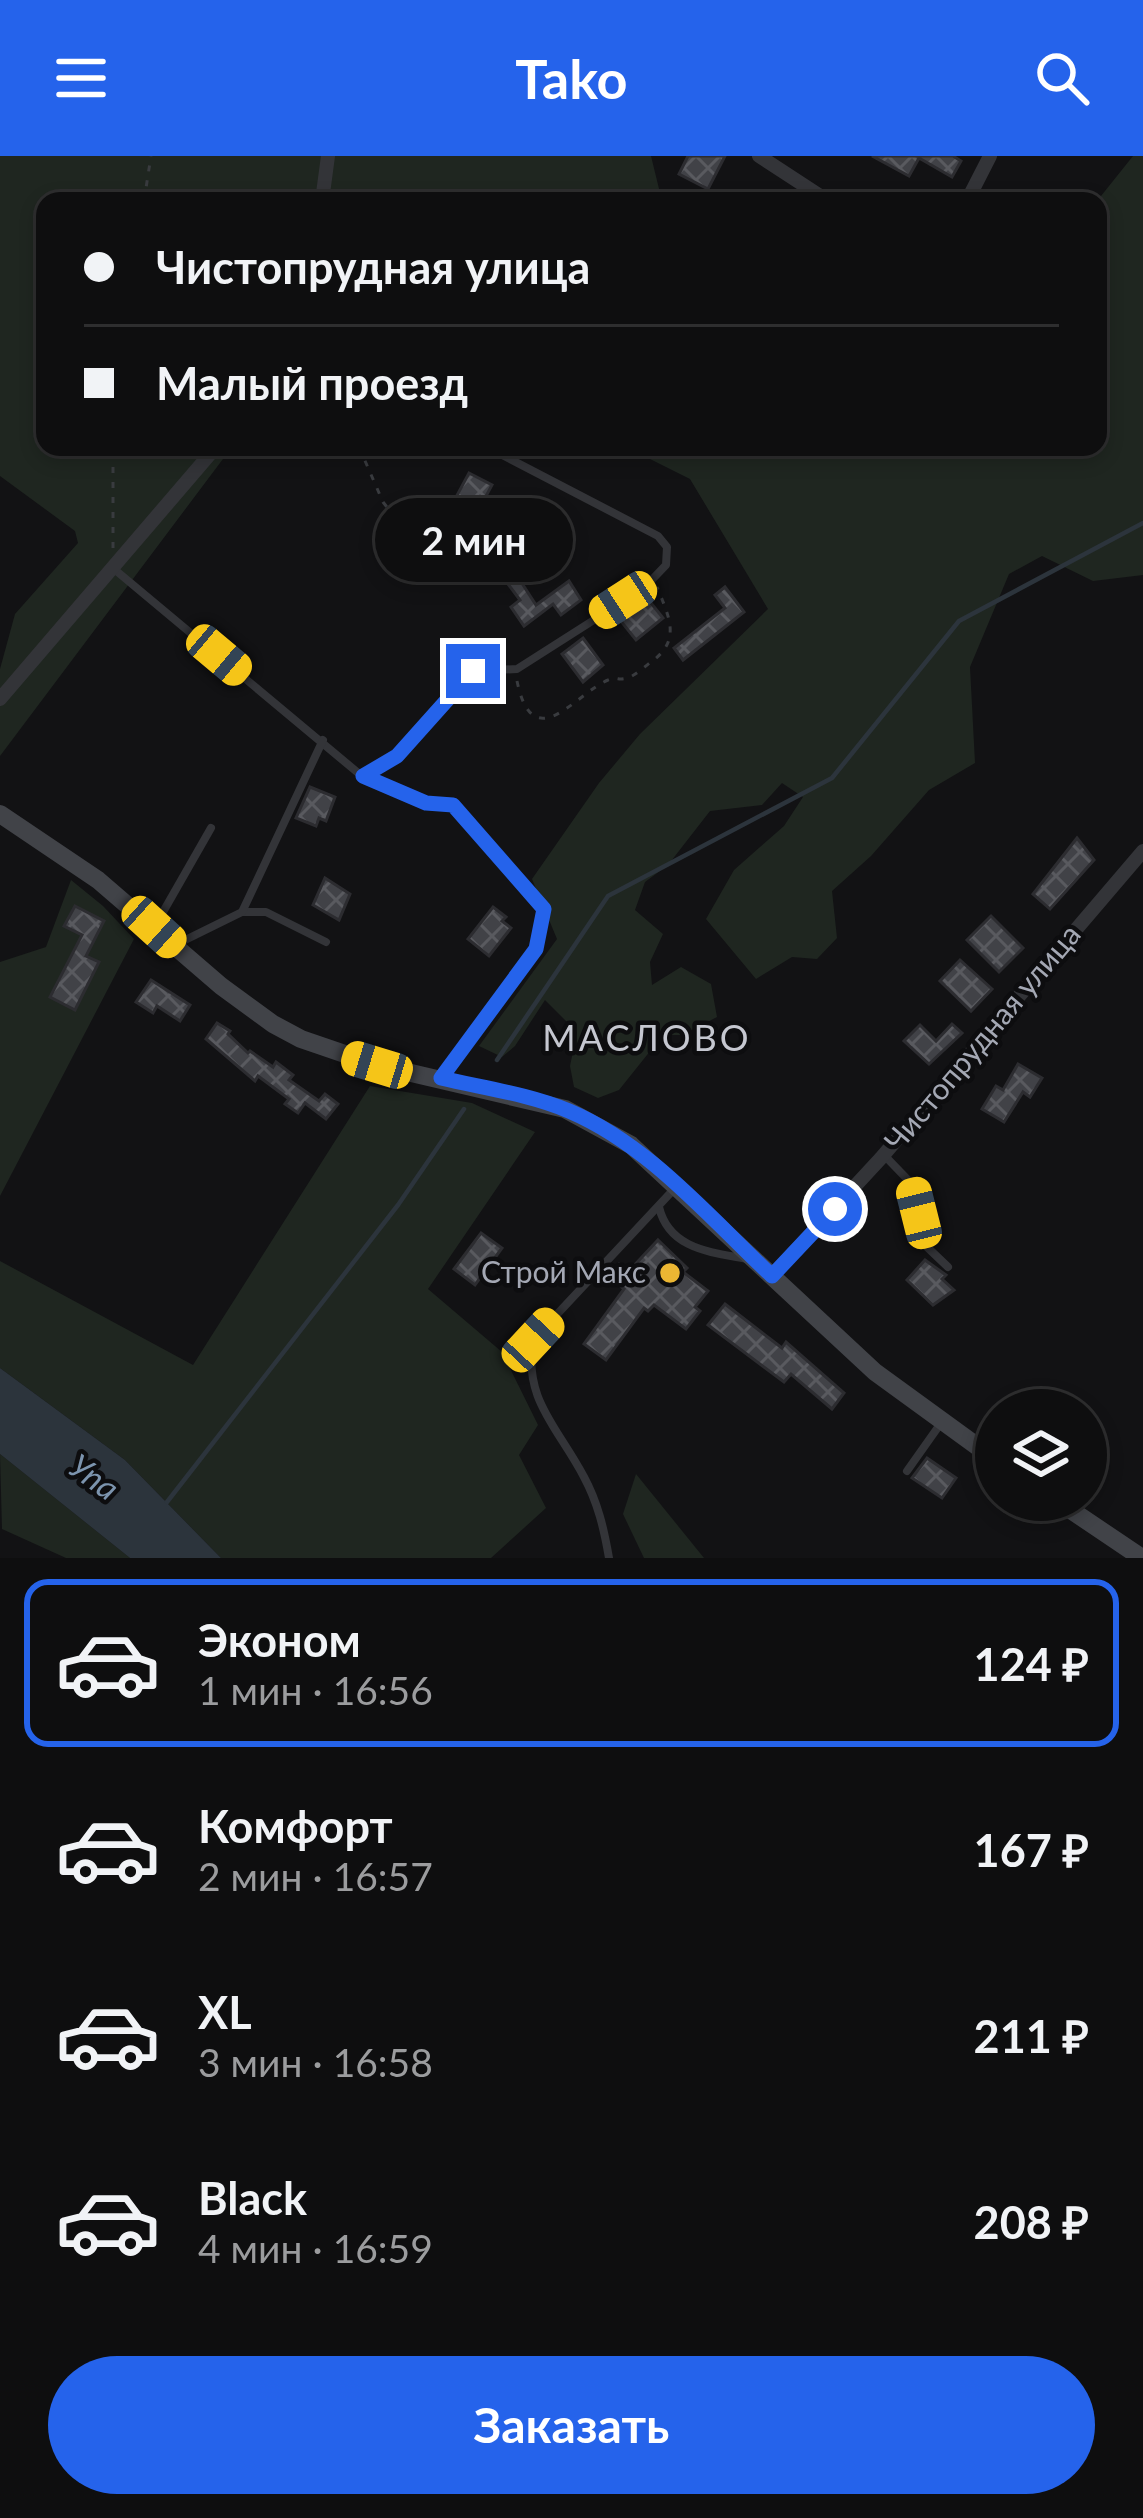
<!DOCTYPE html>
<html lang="ru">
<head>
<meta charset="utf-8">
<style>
	:root { --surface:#0e0e0f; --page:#171718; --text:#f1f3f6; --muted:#9b9c9e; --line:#2e2e2f; --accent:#2563eb }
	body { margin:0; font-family:Lato,sans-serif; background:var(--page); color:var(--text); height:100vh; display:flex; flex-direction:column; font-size:45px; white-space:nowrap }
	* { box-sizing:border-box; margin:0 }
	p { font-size:39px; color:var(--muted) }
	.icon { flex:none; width:66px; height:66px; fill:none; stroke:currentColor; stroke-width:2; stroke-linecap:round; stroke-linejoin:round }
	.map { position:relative; height:1402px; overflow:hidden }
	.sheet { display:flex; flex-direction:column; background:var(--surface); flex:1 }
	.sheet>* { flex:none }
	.top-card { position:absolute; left:36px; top:36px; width:1071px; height:264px; border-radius:24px; box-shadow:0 6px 18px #0003,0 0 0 3px var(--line); display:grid; align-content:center; height:264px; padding:0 48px; background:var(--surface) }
	.controls { position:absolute; left:975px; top:1233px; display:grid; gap:24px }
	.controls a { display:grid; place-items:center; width:132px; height:132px; border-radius:50%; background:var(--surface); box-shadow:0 6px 18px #0003,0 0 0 3px var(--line); font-size:60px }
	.end { position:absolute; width:54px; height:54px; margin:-27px; border:15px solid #2563eb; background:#fff; box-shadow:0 0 0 6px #fff }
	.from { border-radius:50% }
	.bubble { position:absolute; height:84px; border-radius:42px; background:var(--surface); box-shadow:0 6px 18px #0003,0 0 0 3px var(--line); font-size:39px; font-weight:700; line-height:84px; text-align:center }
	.car { position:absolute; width:36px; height:72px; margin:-36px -18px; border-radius:15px; box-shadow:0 0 9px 3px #0007; background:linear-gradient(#f5c518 24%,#345 0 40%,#f5c518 0 76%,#345 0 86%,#f5c518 0) }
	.top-card b { display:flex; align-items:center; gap:42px; height:114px; font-size:45px }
	.top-card b+b { border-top:3px solid var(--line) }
	.top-card i { width:30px; height:30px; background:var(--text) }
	ul { padding:21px 0 0; list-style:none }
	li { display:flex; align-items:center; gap:36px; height:168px; margin:0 24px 18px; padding:0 24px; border:6px solid transparent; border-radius:24px }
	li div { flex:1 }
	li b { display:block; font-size:45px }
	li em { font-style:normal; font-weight:700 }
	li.current { border-color:var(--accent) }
	li>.icon { width:108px; height:108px; stroke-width:1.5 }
	.primary-button { display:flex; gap:24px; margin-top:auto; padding:24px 48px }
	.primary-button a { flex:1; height:138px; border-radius:72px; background:var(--accent); color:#fff; font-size:48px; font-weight:700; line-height:138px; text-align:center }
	header { display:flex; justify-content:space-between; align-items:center; height:156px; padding:0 48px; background:var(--accent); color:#fff; font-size:54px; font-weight:700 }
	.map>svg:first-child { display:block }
	.green { fill:#1f2620 }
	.water { fill:#2c343c }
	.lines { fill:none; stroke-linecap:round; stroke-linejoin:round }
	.stream { stroke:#2c343c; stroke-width:4.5 }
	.building { fill:url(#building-cross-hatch); stroke:#2c2c30; stroke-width:3 }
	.path { stroke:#393b3f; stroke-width:3; stroke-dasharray:6 9; stroke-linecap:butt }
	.service { stroke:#333438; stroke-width:8 }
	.minor { stroke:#333438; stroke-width:14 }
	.secondary { stroke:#414348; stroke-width:18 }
	.route { stroke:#2563eb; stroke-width:15 }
	.poi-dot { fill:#ebb633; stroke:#0d0d0f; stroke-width:4.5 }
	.labels { text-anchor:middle; stroke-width:9; stroke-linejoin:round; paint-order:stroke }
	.street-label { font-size:30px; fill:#a4a8b4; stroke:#0d0d0f }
	.poi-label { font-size:30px; fill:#a4a8b4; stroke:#0d0d0f; text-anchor:end }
	.water-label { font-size:33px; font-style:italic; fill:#7c94ae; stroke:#0d0d0f }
	.quarter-label { font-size:36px; letter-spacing:3px; fill:#c5c7d0; stroke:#0d0d0f }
</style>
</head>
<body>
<header><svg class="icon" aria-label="menu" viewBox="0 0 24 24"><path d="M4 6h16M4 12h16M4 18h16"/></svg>Tako<svg class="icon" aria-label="search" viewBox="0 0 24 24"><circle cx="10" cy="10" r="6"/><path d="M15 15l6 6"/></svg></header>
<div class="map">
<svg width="1143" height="1402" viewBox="0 0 1143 1402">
	<defs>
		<pattern id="building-cross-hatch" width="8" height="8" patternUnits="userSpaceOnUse" patternTransform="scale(3)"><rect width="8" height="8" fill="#414247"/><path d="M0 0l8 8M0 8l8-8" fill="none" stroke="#595a5f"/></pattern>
	</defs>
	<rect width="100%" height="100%" fill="#121214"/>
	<g class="green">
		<polygon points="0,0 651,0 662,45 45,45 45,291 232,291 0,600 0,513 15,458 78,387 75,375 0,320"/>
		<polygon points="1133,0 1143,0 1143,419 1093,425 1042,400 1009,418 970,511 975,607 929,634 871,700 832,735 837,782 817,803 792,801 756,823 706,763 734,714 784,670 803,641 782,627 762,649 710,655 668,709 645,726 635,754 663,778 650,806 652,829 681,811 711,828 717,861 682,879 663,879 619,934 598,942 574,931 570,910 577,876 545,844 515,890 502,901 479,890 557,783 532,723 599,627 640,578 768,453 690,323 626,291 1098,291 1097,45"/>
		<polygon points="71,724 103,750 134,783 0,1040 0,806 46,791"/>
		<polygon points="370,930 472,947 535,976 428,1133 502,1196 538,1269 519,1299 546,1352 491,1402 221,1402 125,1304 0,1212 0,1105 193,1209"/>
		<polygon points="0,1298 130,1402 66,1402 2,1373"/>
		<polygon points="636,1318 704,1402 644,1402 623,1358"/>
	</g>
	<polygon class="water" points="0,1212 125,1304 221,1402 130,1402 0,1298"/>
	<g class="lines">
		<g class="stream">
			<polyline points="497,904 608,740 832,622 959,465 1143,367"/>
			<polyline points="167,1346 398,1049 464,953"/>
		</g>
	</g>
	<g class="building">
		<polygon points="688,0 725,0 708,33 679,18"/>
		<polygon points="872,0 953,0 961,5 952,21 919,2 909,20"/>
		<polygon points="469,317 492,329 478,355 455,343"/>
		<polygon points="507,404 536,449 569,425 581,444 561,459 553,448 524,470 511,451 520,444 496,412"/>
		<polygon points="725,431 744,456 683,504 674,492 725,452 715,439"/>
		<polygon points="647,442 663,462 636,484 620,464"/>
		<polygon points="583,482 603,509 583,526 562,498"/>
		<polygon points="310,631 335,641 326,665 319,662 316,670 296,662"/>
		<polygon points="1077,682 1094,704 1050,753 1033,738"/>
		<polygon points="325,722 350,738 339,764 313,749"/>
		<polygon points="75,750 104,765 86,800 99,806 75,854 50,841 82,779 64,770"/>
		<polygon points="493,751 506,761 502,765 511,772 489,800 468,783"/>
		<polygon points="991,760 1023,792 999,816 967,784"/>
		<polygon points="960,804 992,833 971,855 940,825"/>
		<polygon points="151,824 190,849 180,865 157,850 153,857 136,846"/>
		<polygon points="217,867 230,875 228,878 248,897 250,895 273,911 276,906 293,919 289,924 319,945 325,938 338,948 326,963 305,947 298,957 285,948 289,943 258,920 255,925 206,883"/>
		<polygon points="952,868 962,877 929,908 904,885 920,869 936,885"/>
		<polygon points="1018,908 1042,922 1030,941 1023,936 1004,966 982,953 996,930 1003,934"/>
		<polygon points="481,1077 502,1092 475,1129 454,1113"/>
		<polygon points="658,1084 687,1112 683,1116 708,1135 695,1151 700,1155 686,1173 654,1149 648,1155 644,1152 606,1204 584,1188 624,1133 609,1120 619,1108 628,1116"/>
		<polygon points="925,1104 946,1119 942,1123 954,1134 933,1149 907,1124"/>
		<polygon points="725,1148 782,1192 786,1186 844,1237 832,1253 791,1218 784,1226 708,1169"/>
		<polygon points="927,1302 956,1322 942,1342 912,1322"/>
	</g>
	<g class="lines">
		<g class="path">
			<polyline points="144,45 151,0"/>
			<polyline points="359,291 383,346 444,424"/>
			<polyline points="113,392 113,291"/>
			<path d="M 517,525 C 533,602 575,538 608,524 C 618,520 617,525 627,522 C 635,520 644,511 651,506 C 682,484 669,461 657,431"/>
		</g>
		<g class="service">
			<polyline points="114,413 363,621 426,647 453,649 544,753 535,793 441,922"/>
			<polyline points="364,620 397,600 473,515 517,513 644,432 666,409 667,391 658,380 487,291"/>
			<polyline points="243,756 266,756 326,786"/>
			<polyline points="155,770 211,672"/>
			<polyline points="177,788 242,756 323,584"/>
			<polyline points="883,998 910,1026 927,1091 948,1111"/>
			<path d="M 659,1051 C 669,1093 710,1096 747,1103"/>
			<polyline points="1086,1294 1092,1285"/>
			<polyline points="907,1315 941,1267"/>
			<path d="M 609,1402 C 604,1373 598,1347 584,1321 C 558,1271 523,1244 533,1184 L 676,1031"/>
		</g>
		<g class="minor">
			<polyline points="759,0 828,45"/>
			<polyline points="322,45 328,0"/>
			<polyline points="967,45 990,0"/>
			<polyline points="0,543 216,291"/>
			<polyline points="772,1120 881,1002 1143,695"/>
		</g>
		<g class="secondary">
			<polyline points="0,658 98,724 221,830 273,868 301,883 377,909 565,953 631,989 875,1216 996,1304"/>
			<polyline points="1056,1344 1142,1402"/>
		</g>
	</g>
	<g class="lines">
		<path class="route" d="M 473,515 L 397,600 L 363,620 L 426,647 L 453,649 L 544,753 L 536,793 L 441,922 C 483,932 529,938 569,955 C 649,989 709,1061 772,1120 L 835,1053"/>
	</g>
	<circle class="poi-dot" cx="670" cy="1117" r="12"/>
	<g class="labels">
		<g class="street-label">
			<text transform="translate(983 882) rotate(-50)" y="10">Чистопрудная улица</text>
		</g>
		<g class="poi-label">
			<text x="646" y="1127">Строй Макс</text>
		</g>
		<g class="water-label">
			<text transform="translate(94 1321) rotate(36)" y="12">Упа</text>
		</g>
		<g class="quarter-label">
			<text x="647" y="895">МАСЛОВО</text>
		</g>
	</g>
</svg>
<div class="controls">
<a><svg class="icon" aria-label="layers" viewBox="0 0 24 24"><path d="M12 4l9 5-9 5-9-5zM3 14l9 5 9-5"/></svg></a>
</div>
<i class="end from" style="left:835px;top:1053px"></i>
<i class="end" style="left:473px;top:515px"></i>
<div class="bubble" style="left:375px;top:342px;width:198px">2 мин</div>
<i class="car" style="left:623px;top:444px;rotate:237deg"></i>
<i class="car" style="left:219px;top:499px;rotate:130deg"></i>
<i class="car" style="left:154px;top:771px;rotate:132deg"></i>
<i class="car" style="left:377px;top:909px;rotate:287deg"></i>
<i class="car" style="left:919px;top:1057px;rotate:346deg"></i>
<i class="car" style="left:533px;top:1184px;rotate:43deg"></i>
<div class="top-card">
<b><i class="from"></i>Чистопрудная улица</b>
<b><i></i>Малый проезд</b>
</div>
</div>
<section class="sheet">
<ul>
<li class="current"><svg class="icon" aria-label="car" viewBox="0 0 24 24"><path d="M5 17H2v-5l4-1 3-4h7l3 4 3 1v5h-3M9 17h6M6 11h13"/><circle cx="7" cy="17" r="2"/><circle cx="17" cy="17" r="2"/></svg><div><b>Эконом</b><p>1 мин · 16:56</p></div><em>124 ₽</em></li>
<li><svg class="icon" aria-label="car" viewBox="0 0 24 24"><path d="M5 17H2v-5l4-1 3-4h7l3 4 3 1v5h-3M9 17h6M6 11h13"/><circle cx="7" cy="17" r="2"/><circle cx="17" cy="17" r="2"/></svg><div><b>Комфорт</b><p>2 мин · 16:57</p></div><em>167 ₽</em></li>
<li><svg class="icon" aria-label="car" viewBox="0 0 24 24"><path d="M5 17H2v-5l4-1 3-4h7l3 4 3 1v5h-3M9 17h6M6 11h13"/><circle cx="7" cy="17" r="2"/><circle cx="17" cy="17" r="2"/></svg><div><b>XL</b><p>3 мин · 16:58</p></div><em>211 ₽</em></li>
<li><svg class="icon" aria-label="car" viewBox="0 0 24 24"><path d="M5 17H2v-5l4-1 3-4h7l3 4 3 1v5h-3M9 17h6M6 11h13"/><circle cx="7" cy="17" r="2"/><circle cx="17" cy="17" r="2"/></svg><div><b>Black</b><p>4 мин · 16:59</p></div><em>208 ₽</em></li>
</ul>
<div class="primary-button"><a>Заказать</a></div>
</section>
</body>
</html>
